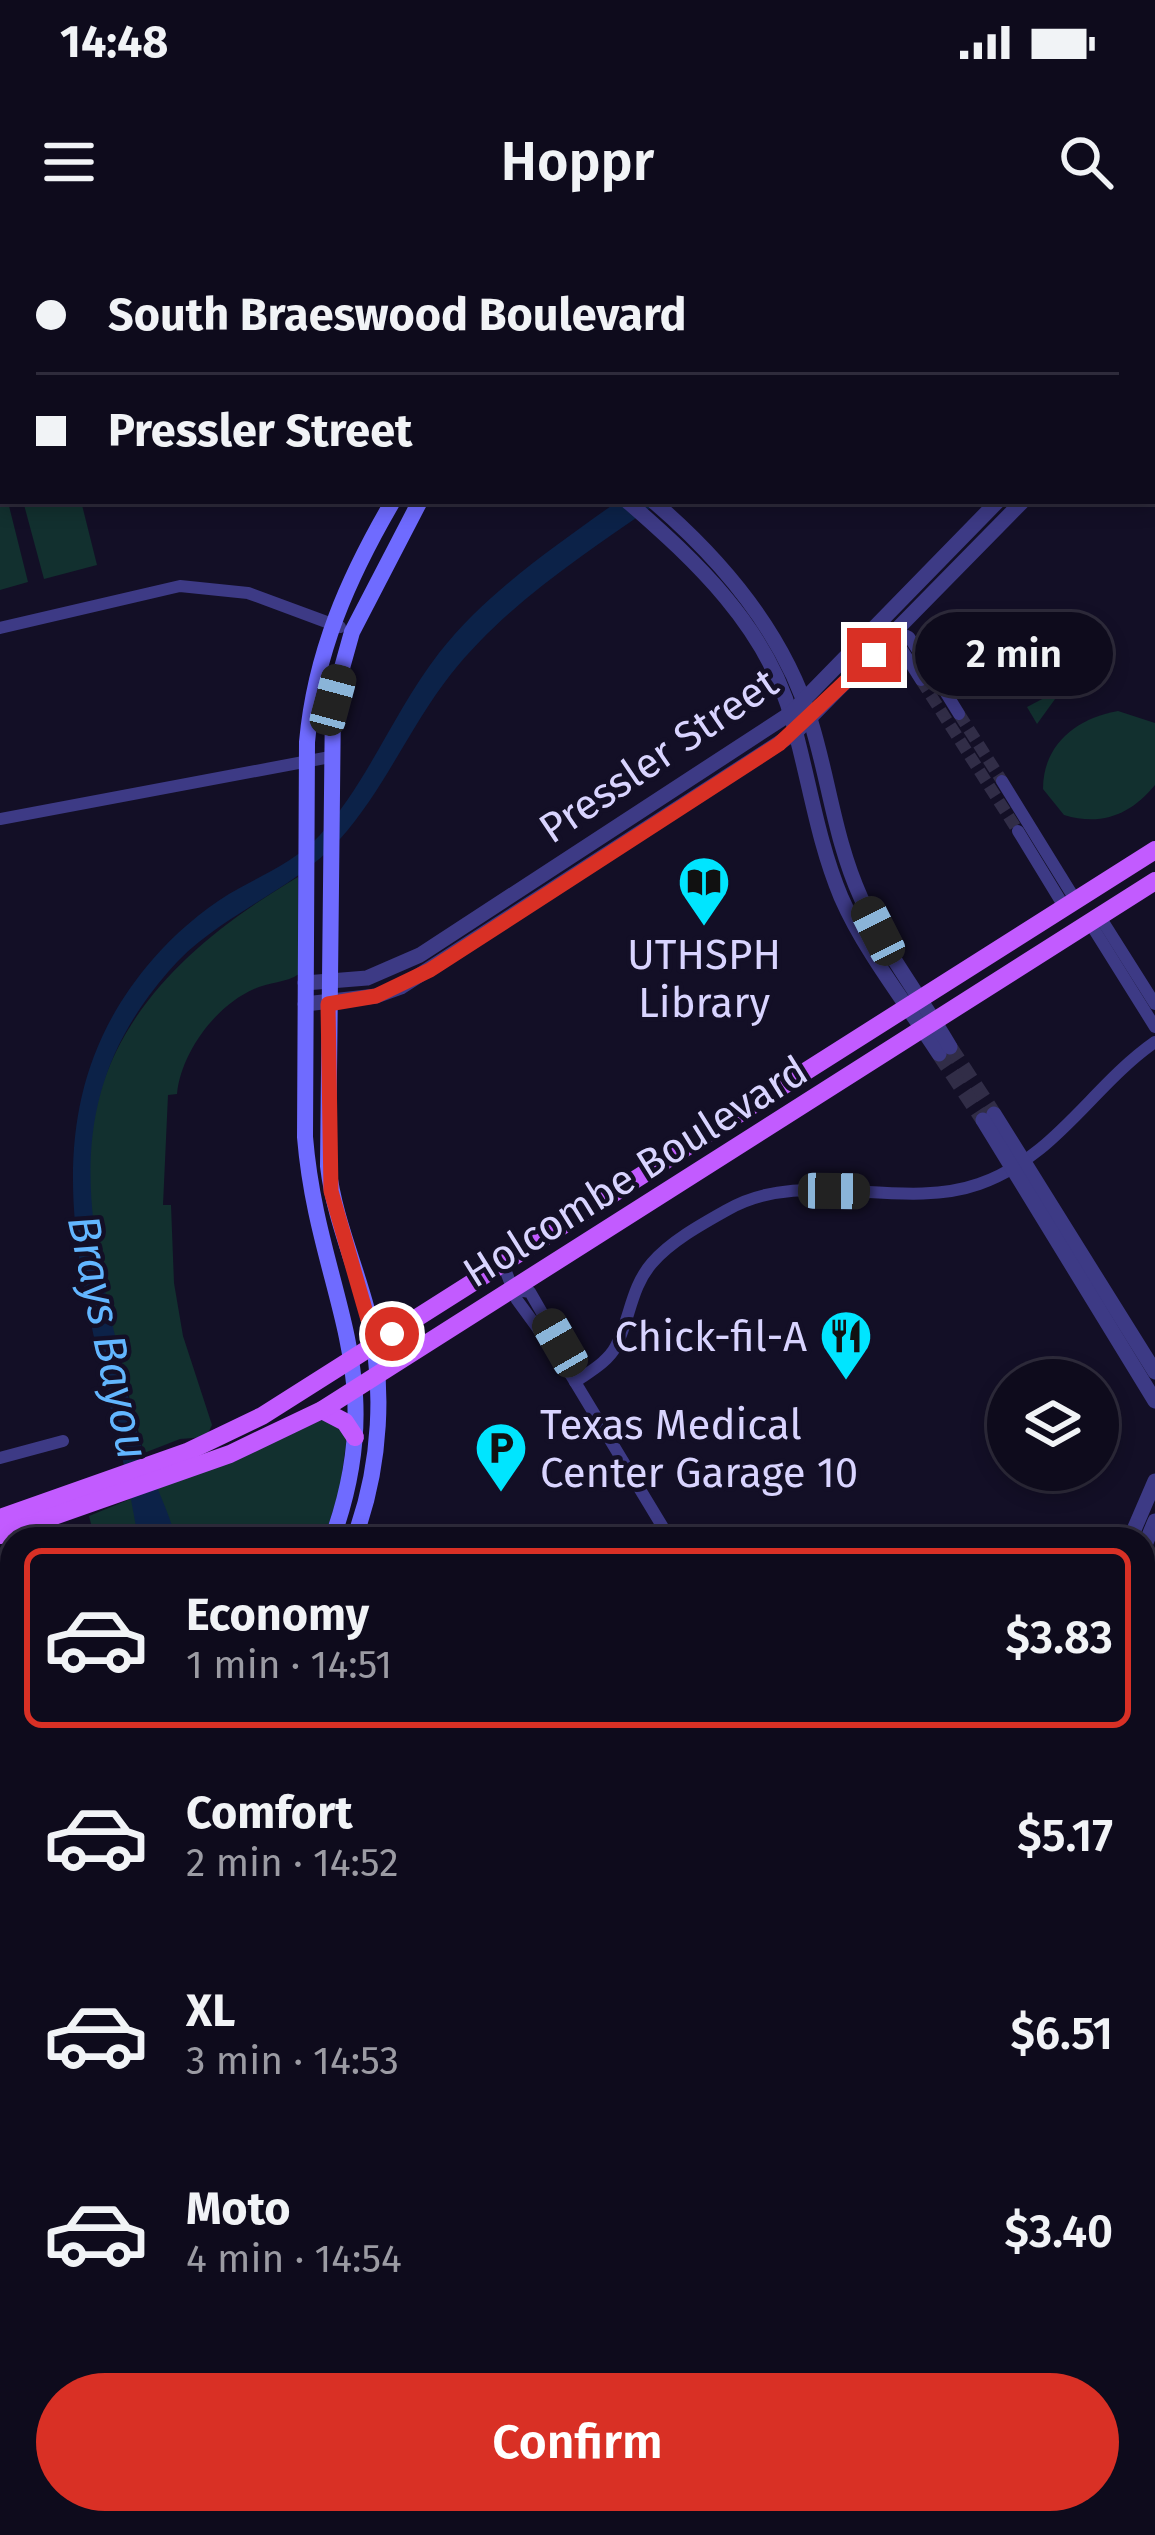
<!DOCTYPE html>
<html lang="en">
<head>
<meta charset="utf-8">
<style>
	:root { --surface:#0e0b1c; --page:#171425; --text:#f1f3f6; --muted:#9b9ba3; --line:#2e2b3b; --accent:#d93025 }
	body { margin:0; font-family:"Fira Sans",sans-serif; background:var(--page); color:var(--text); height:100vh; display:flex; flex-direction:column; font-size:45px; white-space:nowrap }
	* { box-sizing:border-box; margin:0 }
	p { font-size:39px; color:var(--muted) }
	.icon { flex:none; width:66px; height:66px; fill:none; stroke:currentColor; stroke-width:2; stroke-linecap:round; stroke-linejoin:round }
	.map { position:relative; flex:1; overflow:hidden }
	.details { position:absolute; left:0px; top:1287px; width:1155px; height:1008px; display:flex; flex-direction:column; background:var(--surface); border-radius:36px 36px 0 0; box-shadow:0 6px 18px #0003,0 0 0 3px var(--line) }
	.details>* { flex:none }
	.banner { position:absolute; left:0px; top:0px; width:1155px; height:264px; box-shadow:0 6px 18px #0003,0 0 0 3px var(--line); display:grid; align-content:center; height:264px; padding:0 36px; background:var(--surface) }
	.controls { position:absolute; left:987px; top:1119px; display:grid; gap:24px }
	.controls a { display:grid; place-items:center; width:132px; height:132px; border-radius:50%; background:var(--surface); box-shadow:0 6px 18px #0003,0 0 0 3px var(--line); font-size:60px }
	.end { position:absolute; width:54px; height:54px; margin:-27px; border:15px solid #d93025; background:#fff; box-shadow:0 0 0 6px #fff }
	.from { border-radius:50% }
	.bubble { position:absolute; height:84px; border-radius:42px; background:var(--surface); box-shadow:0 6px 18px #0003,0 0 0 3px var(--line); font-size:39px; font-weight:600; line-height:84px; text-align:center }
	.car { position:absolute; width:36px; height:72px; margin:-36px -18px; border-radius:15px; box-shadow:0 0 9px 3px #0007; background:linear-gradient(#222 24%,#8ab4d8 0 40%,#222 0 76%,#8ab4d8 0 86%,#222 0) }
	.banner b { display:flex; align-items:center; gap:42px; height:114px; font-size:45px }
	.banner b+b { border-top:3px solid var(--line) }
	.banner i { width:30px; height:30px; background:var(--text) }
	ul { padding:21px 0 0; list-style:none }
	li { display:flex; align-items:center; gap:36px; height:180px; margin:0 24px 18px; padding:0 12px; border:6px solid transparent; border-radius:18px }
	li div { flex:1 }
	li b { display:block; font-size:45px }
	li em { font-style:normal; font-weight:600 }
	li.current { border-color:var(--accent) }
	li>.icon { width:108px; height:108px; stroke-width:1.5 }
	.primary-button { display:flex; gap:24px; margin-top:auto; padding:24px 36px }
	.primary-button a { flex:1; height:138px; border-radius:72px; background:var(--accent); color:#fff; font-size:48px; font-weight:600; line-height:138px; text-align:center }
	.status { display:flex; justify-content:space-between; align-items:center; height:84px; padding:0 60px; background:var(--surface); direction:ltr }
	.status svg { height:33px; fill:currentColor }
	header { display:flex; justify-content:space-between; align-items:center; height:156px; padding:0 36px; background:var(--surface); font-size:54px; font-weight:600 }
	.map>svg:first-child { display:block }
	.green { fill:#12302f }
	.water { fill:#0c2248 }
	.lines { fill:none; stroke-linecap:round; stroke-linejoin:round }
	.minor-tunnel { stroke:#312d47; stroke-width:12; stroke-dasharray:12 6; stroke-linecap:butt }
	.tertiary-tunnel { stroke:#312d47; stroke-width:15; stroke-dasharray:15 8; stroke-linecap:butt }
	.minor { stroke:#3d3a85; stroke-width:12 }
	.tertiary { stroke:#3d3a85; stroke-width:15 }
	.secondary { stroke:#6f6bff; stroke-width:16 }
	.primary { stroke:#c25bff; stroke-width:18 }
	.tram { stroke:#00e5ff; stroke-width:3 }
	.route { stroke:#d93025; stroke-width:15 }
	.labels { text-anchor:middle; stroke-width:9; stroke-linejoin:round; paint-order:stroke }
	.street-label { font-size:42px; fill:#d9d4ff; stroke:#130f26 }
	.poi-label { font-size:42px; fill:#d9d4ff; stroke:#130f26 }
	.water-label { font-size:45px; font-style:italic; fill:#62b6ff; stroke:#130f26 }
</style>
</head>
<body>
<div class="status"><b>14:48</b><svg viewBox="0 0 49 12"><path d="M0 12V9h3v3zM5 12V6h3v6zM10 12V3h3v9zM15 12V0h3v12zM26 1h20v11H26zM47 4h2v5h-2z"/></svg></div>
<header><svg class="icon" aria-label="menu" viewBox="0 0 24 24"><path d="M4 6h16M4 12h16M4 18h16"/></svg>Hoppr<svg class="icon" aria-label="search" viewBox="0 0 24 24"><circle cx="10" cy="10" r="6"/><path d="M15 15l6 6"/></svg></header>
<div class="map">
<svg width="1155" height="2295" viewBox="0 0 1155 2295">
	<rect width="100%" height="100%" fill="#130f26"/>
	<g class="green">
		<polygon points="23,261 81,261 97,325 44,339"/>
		<polygon points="8,262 28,342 0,350 0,264"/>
		<polygon points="1063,448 1037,484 1027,467"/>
		<path d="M 1118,471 L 1155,483 L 1155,545 C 1132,573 1103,587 1064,575 L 1043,549 C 1043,504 1077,478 1118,471 Z"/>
		<path d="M 298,637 L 299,734 C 286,743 269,742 254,749 C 215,766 181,813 177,854 L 168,855 L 163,965 L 171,965 L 174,1043 L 183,1096 L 212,1185 L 206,1197 L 180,1199 L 144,1213 C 125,1135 96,1053 89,972 C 74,810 169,713 298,637 Z"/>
		<polygon points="327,1178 347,1196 340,1248 324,1299 95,1299 89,1276"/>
		<polygon points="12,1503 12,2283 1143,2283 1143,2267 1155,2267 1155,2295 0,2295 0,1514"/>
		<polygon points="1143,1633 1155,1633 1155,1882 1143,1881"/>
	</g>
	<g class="water">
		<path d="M 618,261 L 660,261 C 587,313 508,362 451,434 C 410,486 384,550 340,599 C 290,654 216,675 168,732 C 66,850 83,961 116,1100 C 125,1137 131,1178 144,1214 C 154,1243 168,1269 176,1299 L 138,1299 C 108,1101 0,895 153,719 C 174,695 201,671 229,654 C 260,636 295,622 320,595 C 368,542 394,471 439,413 C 488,351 554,307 618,261 Z"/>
		<polygon points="12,1562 12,1609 0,1621 0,1574"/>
	</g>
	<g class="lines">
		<g class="minor-tunnel">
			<polyline points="921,440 1018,591"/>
			<polyline points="959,474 1002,541"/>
		</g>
		<g class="tertiary-tunnel">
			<polyline points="950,807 994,874"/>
			<polyline points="939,814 983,880"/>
		</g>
		<g class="minor">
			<polyline points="0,388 180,346 248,353 340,387"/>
			<polyline points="897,391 909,397 943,449"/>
			<polyline points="897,391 899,405 921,440"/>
			<polyline points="946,453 959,474"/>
			<polyline points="1002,541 1076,661"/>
			<polyline points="0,579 330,517"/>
			<polyline points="1018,591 1065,668"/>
			<polyline points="1100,677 1155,764"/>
			<polyline points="1090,683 1155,787"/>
			<polyline points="503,1024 517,1060 566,1127 670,1299"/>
			<polyline points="517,1050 530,1052 560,1104 565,1126"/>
			<path d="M 575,1142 C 589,1132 608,1122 616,1106 C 630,1079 631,1047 652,1023 C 671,1001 702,984 727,970 C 802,926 899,972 979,944 C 1056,917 1092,846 1155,802"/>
			<polyline points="0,1218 63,1201"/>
			<polyline points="1143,1889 1155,1890"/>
		</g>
		<g class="tertiary">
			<polyline points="440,0 442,3"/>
			<path d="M 627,261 C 696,321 767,387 792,479 C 809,538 817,600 841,657 C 865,712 906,763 939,814"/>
			<path d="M 653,261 C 722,320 784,393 811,482 C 829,540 835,601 861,658 C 884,711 921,757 950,807"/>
			<polyline points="305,743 367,738 420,715 791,473 998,261"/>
			<polyline points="305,764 376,756 401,747 796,492 1023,261"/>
			<polyline points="994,874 1155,1132"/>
			<polyline points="983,880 1155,1161"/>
			<polyline points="1130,1299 1155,1241"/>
			<polyline points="1143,1310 1155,1281"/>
			<polyline points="1143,1601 1155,1601"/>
			<polyline points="1143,1620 1155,1620"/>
			<polyline points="0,1686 12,1697"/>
			<polyline points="0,1714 12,1728"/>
			<polyline points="1143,2254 1155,2254"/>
			<polyline points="341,2283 342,2295"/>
		</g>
		<g class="secondary">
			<polyline points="651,3 655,0"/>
			<polyline points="682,3 686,0"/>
			<path d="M 332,1299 C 393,1132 318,1054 305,897 L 307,502 C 315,413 348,338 393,261"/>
			<path d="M 354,1299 C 381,1227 386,1144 367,1070 C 354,1021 334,977 328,926 L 333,460 L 352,392 L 420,261"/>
			<polyline points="0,1773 12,1764"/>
			<polyline points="0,1798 12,1790"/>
		</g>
		<g class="primary">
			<polyline points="1005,0 1008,3"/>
			<polyline points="1048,0 1051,3"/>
			<polyline points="1152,102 1155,105"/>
			<polyline points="1152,155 1155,158"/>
			<polyline points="322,1170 345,1182 355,1197"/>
			<polyline points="0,1278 187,1212 262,1176 1155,610"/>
			<polyline points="0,1295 230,1214 322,1170 1155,641"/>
		</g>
		<g class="tram">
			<polyline points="1026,0 1030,3"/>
			<polyline points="1152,118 1155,121"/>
			<polyline points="1152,139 1155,143"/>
		</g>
	</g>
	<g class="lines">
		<polyline class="route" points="392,1094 375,1104 331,951 328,764 376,756 430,730 779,504 874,415"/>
	</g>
	<defs>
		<g id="library-pin" transform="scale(2.7)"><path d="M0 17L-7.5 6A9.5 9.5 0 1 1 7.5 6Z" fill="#00e5ff" stroke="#130f26"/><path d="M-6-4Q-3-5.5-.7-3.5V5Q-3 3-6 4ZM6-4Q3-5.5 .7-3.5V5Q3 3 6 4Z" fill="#111"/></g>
		<g id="restaurant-pin" transform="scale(2.7)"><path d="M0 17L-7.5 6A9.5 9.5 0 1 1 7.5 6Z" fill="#00e5ff" stroke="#130f26"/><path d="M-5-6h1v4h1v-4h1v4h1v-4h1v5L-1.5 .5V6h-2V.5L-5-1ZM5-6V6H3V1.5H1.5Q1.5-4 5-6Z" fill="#111"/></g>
		<g id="parking-pin" transform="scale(2.7)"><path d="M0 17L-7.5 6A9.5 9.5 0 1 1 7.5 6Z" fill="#00e5ff" stroke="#130f26"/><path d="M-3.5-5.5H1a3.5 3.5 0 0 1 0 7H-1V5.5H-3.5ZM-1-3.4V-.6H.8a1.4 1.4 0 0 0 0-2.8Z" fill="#111"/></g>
	</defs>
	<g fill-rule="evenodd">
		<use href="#library-pin" x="704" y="642"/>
		<use href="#restaurant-pin" x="846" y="1096"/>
		<use href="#parking-pin" x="501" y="1208"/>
	</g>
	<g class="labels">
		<g class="street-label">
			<text transform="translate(658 515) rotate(-34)" y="15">Pressler Street</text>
			<text transform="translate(635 931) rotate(-32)" y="15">Holcombe Boulevard</text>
		</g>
		<g class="poi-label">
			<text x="704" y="729">UTHSPH<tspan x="704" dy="48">Library</tspan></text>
			<text x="807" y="1111" text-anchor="end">Chick-fil-A</text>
			<text x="540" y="1199" text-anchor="start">Texas Medical<tspan x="540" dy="48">Center Garage 10</tspan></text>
		</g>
		<g class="water-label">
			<text transform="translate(109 1097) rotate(78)" y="16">Brays Bayou</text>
		</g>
	</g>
</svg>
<div class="controls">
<a><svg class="icon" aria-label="layers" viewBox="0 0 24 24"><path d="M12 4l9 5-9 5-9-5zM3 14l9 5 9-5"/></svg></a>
</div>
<i class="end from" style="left:392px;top:1094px"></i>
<i class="end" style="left:874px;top:415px"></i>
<div class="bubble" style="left:915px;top:372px;width:198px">2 min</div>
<i class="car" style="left:333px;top:460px;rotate:15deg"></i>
<i class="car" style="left:878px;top:691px;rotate:333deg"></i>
<i class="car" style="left:834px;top:951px;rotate:91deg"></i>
<i class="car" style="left:560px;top:1103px;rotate:330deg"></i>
<div class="banner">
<b><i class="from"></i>South Braeswood Boulevard</b>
<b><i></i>Pressler Street</b>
</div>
<section class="details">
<ul>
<li class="current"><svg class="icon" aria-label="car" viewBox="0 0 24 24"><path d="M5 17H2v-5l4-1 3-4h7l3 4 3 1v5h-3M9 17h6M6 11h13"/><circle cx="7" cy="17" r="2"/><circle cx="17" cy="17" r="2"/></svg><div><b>Economy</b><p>1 min · 14:51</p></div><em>$3.83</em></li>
<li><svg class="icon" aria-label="car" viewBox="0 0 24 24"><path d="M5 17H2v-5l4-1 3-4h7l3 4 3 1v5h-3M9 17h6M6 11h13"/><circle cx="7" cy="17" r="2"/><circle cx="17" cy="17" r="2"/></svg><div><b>Comfort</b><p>2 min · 14:52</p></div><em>$5.17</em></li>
<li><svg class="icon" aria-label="car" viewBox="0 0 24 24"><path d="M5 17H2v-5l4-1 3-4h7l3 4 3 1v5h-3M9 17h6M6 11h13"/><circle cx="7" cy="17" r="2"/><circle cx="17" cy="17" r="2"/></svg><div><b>XL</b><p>3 min · 14:53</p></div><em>$6.51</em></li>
<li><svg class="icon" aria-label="car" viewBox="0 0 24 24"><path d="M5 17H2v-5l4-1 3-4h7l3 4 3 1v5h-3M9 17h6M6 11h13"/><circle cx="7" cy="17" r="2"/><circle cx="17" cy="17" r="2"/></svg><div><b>Moto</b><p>4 min · 14:54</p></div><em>$3.40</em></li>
</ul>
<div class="primary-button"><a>Confirm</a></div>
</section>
</div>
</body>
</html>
